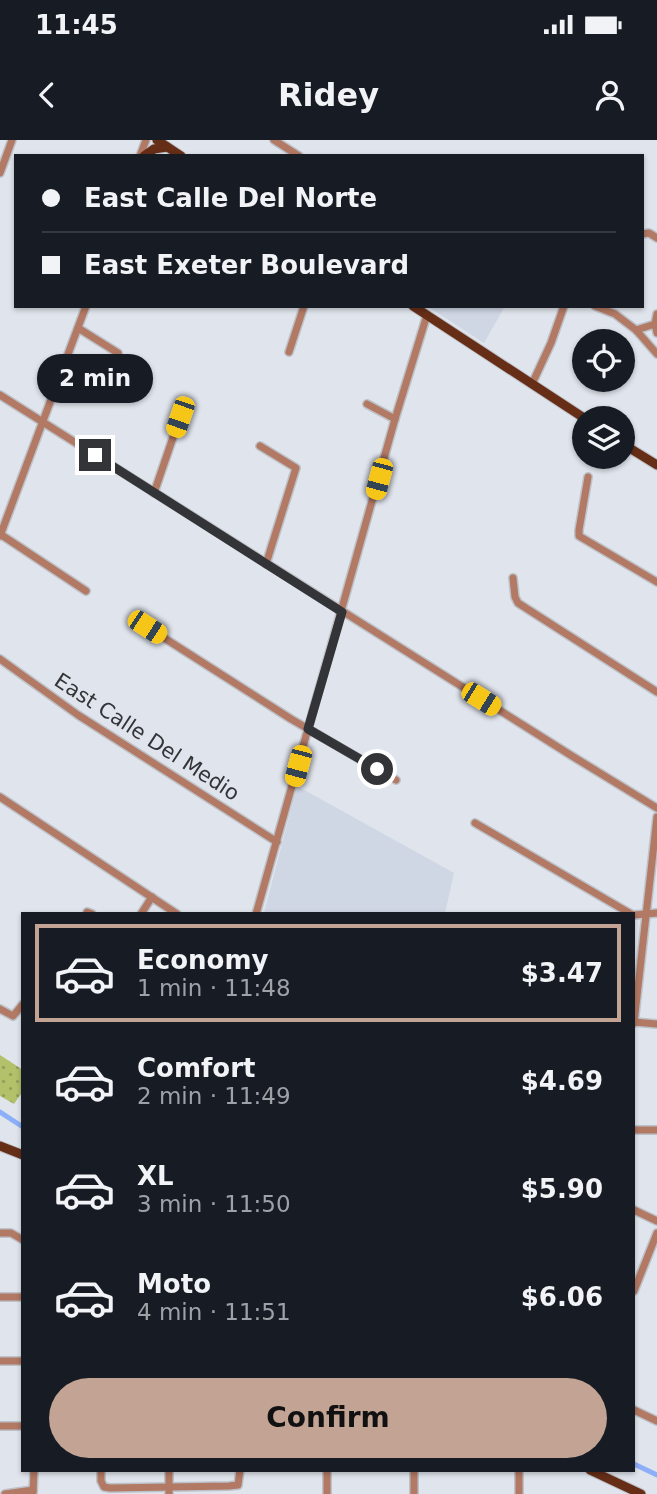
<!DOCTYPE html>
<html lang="en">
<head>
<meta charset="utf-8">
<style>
	:root { --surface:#171b24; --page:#242831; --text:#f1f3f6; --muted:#9ea1a6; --line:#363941; --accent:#c2a394 }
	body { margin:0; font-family:"DejaVu Sans",sans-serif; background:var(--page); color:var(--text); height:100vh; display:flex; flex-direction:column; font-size:26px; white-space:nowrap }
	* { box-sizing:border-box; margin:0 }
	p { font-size:23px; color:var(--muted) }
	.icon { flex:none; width:38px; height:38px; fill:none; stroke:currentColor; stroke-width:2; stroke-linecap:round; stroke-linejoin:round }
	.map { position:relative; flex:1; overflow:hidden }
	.panel { position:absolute; left:21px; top:772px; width:614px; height:560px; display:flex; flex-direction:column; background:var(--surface); border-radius:0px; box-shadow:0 2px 5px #0004 }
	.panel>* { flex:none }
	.guide { position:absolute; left:14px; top:14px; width:630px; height:154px; border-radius:0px; box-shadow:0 2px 5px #0004; display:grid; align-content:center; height:154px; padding:0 28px; background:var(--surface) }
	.fabs { position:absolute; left:572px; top:189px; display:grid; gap:14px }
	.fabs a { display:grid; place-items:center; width:63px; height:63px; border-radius:50%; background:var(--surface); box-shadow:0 2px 5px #0004; font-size:35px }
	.end { position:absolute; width:32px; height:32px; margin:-16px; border:9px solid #323437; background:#fff; box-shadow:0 0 0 4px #fff }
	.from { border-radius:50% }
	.bubble { position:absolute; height:49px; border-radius:24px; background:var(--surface); box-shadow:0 2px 5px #0004; font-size:23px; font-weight:600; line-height:49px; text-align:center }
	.car { position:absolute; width:21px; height:42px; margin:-21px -10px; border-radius:9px; box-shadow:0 0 5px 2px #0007; background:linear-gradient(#f5c518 24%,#345 0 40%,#f5c518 0 76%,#345 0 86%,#f5c518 0) }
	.guide b { display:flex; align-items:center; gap:24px; height:66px; font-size:26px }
	.guide b+b { border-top:2px solid var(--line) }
	.guide i { width:18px; height:18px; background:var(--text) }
	ul { padding:12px 0 0; list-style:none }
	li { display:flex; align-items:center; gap:21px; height:98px; margin:0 14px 10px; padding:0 14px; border:4px solid transparent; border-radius:0px }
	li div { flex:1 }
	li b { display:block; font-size:26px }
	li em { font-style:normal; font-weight:600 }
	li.active { border-color:var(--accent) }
	li>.icon { width:63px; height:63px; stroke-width:1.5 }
	.primary-button { display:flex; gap:14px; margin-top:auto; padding:14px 28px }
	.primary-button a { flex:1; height:80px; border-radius:42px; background:var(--accent); color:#111; font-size:28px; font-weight:600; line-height:80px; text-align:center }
	.status { display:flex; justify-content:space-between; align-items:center; height:49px; padding:0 35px; background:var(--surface); direction:ltr }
	.status svg { height:19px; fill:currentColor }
	header { display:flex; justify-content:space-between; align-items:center; height:91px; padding:0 28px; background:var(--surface); font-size:32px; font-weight:600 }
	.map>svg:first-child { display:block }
	.built { fill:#cfd6e4 }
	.green { fill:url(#green-dots) }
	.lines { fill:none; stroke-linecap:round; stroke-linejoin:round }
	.canal { stroke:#8daff9; stroke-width:5 }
	.minor-casing { stroke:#bdc1c8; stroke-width:10 }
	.major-casing { stroke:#bdc1c8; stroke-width:11 }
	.minor { stroke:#b27964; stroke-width:7 }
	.major { stroke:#662e17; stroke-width:9 }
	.route { stroke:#323437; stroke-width:9 }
	.labels { text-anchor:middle; stroke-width:7; stroke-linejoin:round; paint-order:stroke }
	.street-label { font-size:21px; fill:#323437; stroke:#e0e4ec }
</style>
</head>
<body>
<div class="status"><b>11:45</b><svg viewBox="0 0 49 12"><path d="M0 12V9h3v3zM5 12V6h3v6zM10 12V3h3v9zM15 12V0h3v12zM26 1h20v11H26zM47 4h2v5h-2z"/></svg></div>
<header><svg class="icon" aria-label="back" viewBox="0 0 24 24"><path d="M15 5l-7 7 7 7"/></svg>Ridey<svg class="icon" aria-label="person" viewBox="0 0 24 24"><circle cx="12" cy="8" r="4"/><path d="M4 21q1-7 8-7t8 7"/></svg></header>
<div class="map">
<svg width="657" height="1354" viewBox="0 0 657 1354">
	<defs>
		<pattern id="green-dots" width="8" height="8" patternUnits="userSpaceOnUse" patternTransform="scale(1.75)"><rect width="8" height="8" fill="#b3c16b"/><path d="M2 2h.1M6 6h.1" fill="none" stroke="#929e59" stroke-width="1.8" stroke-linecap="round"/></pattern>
	</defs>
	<rect width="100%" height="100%" fill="#e0e4ec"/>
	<g class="built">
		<polygon points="427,166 505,166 484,203"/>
		<polygon points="297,646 454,733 445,773 264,773"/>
	</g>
	<polygon class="green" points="0,915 23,930 23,951 14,964 0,956"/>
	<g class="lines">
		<g class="canal">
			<polyline points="0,972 23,987"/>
			<polyline points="634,1324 657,1335"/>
		</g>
		<g class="minor-casing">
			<g id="minor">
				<polyline points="274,0 299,16"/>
				<polyline points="140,16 146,0"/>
				<polyline points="0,33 12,0"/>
				<polyline points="642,94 649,93 657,98"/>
				<polyline points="595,166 615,174 636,190 657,214"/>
				<polyline points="657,174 655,184 657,193"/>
				<polyline points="78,188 118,213"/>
				<polyline points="636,190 655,184"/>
				<polyline points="289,212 304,166"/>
				<polyline points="532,244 551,203 564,166"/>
				<polyline points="0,255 572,616 657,668"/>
				<polyline points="367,264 395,279"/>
				<polyline points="260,306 296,328 266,424"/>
				<polyline points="588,337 579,390 579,396 657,442"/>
				<polyline points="154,353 180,277"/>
				<polyline points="0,394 86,451"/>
				<polyline points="0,396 86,166"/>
				<polyline points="513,438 515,457 518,463 657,552"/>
				<polyline points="147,487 291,579 396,640"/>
				<polyline points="0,519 78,575 277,702"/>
				<polyline points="0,657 177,774"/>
				<polyline points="475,683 631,774"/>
				<polyline points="87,772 92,774"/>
				<polyline points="141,774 152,757"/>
				<polyline points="256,774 395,279 427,175"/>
				<polyline points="634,775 657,773"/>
				<polyline points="0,869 13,876 23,864"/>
				<polyline points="634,882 657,884"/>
				<polyline points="634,883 657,677"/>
				<polyline points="634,990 657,990"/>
				<polyline points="634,1070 657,1081"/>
				<polyline points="0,1093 11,1093 23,1100"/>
				<polyline points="634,1151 657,1093"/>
				<polyline points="0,1157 23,1157"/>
				<polyline points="0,1221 23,1221"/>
				<polyline points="634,1270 657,1281"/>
				<polyline points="0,1286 23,1286"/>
				<polyline points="101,1330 101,1341 104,1347 110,1348 229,1346 238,1345 240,1330"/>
				<polyline points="169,1330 169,1354"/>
				<polyline points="327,1330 327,1354"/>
				<polyline points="414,1330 414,1354"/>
				<polyline points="33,1353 34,1330"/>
				<polyline points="5,1354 33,1350"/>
				<polyline points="519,1354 519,1330"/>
			</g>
		</g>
		<g class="major-casing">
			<g id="major">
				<polyline points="157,0 181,16"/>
				<polyline points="144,16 154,9 167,7"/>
				<polyline points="413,166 584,278"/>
				<polyline points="623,304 657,325"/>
				<polyline points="0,1006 23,1015"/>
				<polyline points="590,1330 641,1354"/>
			</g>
		</g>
		<use href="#minor" class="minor"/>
		<use href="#major" class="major"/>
	</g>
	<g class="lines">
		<polyline class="route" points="95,315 342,472 308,589 377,629"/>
	</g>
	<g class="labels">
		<g class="street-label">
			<text transform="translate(147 597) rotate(33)" y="7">East Calle Del Medio</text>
		</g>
	</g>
</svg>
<div class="fabs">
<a><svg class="icon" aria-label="locate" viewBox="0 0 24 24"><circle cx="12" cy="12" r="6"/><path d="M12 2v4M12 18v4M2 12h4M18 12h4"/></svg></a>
<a><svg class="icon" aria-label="layers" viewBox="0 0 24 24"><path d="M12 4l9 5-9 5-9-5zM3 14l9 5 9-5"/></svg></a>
</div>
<i class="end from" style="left:377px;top:629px"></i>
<i class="end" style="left:95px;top:315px"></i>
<div class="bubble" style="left:37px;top:214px;width:116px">2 min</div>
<i class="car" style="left:180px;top:277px;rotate:199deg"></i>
<i class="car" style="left:379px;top:339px;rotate:195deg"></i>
<i class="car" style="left:147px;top:487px;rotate:123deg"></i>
<i class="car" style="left:481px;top:559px;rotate:122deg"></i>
<i class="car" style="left:298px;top:626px;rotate:195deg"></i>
<div class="guide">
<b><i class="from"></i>East Calle Del Norte</b>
<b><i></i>East Exeter Boulevard</b>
</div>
<section class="panel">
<ul>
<li class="active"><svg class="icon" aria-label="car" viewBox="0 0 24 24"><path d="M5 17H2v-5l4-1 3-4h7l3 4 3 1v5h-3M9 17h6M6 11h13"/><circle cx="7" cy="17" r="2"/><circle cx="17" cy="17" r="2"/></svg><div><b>Economy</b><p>1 min · 11:48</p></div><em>$3.47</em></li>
<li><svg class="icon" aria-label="car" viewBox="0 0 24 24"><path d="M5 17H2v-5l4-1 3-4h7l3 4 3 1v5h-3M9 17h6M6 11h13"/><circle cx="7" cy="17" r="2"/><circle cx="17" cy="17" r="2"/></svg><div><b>Comfort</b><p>2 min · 11:49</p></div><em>$4.69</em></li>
<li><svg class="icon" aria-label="car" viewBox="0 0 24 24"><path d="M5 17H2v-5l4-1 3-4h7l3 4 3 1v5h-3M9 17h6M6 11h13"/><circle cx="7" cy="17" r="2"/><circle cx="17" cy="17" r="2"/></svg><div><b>XL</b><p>3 min · 11:50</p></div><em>$5.90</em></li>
<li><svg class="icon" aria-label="car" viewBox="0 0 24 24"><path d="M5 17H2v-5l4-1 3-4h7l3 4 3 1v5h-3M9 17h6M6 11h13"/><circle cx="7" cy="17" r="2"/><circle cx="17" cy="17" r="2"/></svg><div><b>Moto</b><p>4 min · 11:51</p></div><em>$6.06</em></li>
</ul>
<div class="primary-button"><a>Confirm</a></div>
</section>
</div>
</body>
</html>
